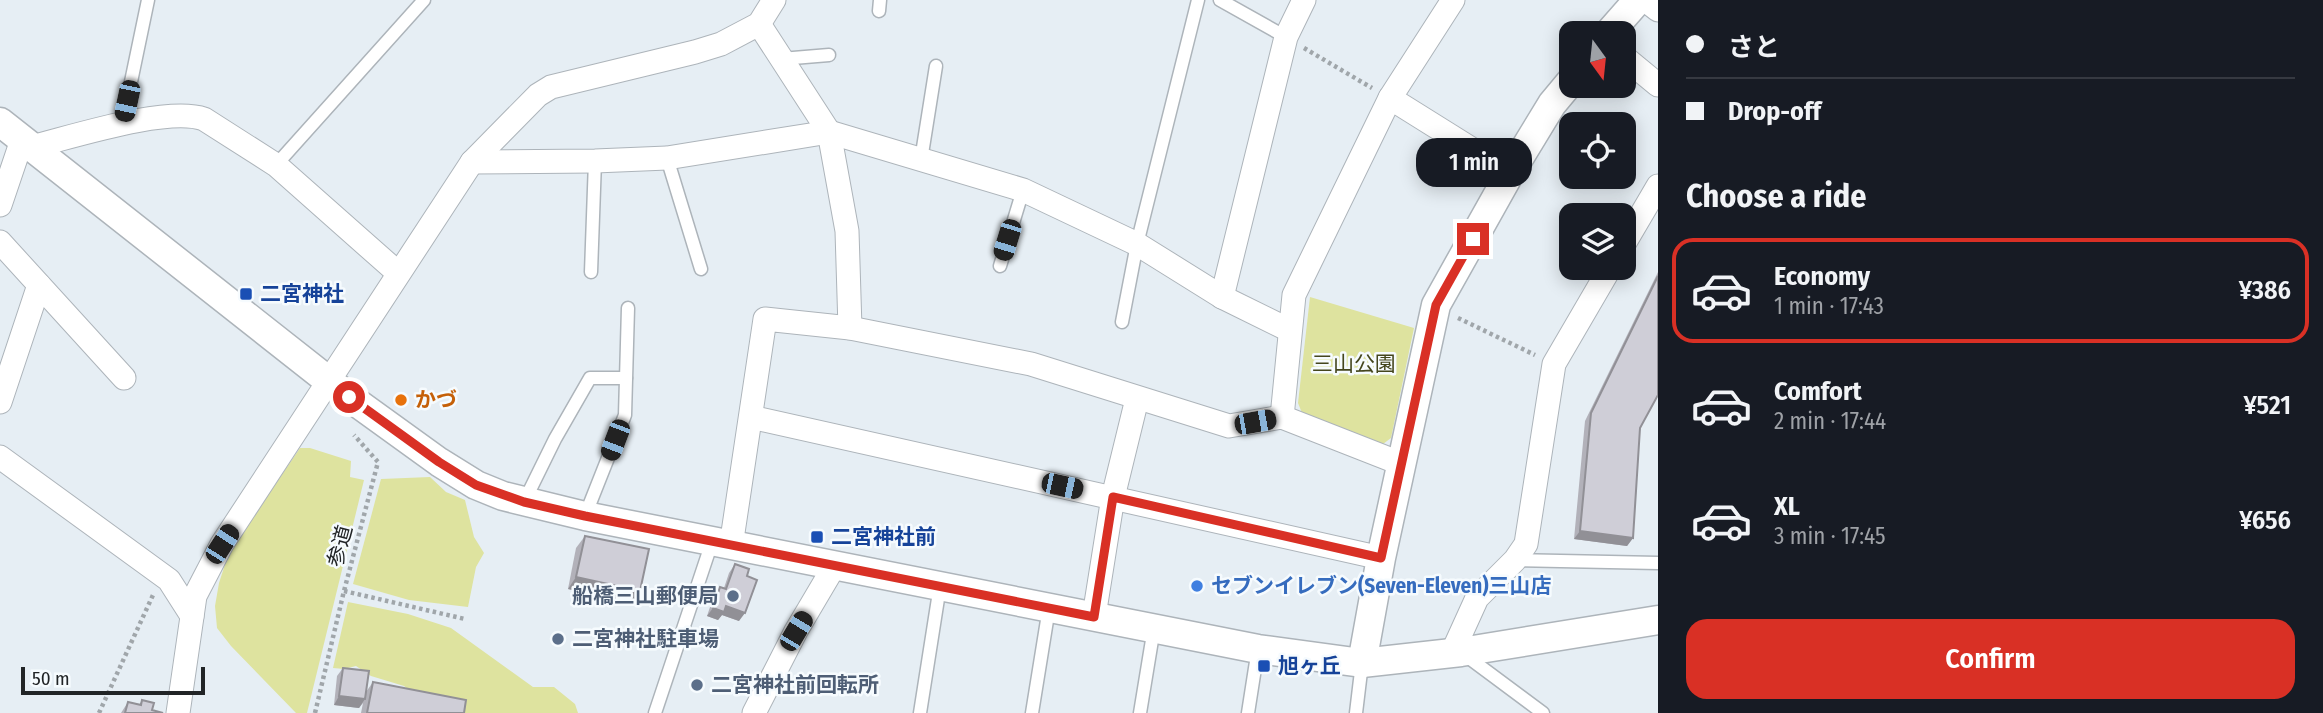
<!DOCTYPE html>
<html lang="en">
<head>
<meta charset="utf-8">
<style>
	:root { --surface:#171b24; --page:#242831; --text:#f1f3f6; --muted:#9ea1a6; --line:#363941; --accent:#d93025 }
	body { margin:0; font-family:"Fira Sans Condensed","Noto Sans JP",sans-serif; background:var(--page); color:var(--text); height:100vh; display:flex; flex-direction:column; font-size:26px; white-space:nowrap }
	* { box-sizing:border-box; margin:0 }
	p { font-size:23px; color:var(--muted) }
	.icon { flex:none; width:38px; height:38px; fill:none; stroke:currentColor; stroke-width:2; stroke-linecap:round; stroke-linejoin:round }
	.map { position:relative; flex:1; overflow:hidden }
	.details { display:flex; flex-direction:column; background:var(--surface); width:665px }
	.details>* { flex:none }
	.top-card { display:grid; align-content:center; height:154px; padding:0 28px; background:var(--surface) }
	.needle { width:46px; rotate:165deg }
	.fabs { position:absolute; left:1559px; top:21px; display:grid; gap:14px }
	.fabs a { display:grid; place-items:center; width:77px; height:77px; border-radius:14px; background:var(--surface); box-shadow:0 4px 18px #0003; font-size:35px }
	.scale { position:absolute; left:21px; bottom:18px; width:184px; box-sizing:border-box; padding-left:7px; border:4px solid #212426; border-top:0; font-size:19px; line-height:24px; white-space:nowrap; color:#212426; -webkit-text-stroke:5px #f6fbfe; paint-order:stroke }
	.end { position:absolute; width:32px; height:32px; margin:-16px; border:9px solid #d93025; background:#fff; box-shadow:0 0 0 4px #fff }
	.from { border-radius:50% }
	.bubble { position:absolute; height:49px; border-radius:21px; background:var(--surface); box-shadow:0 4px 18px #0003; font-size:23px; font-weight:600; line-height:49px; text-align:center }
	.car { position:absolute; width:21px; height:42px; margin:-21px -10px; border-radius:9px; box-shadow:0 0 5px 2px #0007; background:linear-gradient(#222 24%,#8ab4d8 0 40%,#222 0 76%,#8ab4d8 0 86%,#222 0) }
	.top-card b { display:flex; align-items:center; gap:24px; height:66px; font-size:26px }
	.top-card b+b { border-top:2px solid var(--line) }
	.top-card i { width:18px; height:18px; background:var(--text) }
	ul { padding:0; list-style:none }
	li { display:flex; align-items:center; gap:21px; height:105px; margin:0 14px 10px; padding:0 14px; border:4px solid transparent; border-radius:21px }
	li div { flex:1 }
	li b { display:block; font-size:26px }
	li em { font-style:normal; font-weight:600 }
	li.active { border-color:var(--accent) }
	li>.icon { width:63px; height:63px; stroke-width:1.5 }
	h2 { padding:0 28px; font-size:32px; line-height:84px }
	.cta { display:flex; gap:14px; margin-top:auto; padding:14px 28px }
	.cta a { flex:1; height:80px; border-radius:21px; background:var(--accent); color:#fff; font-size:28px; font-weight:600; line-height:80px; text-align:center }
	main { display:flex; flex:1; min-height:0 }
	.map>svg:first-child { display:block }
	.green { fill:#dee39f }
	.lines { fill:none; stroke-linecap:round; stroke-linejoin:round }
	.service-casing { stroke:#adb4ba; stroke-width:15 }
	.minor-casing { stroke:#adb4ba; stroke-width:25 }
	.tertiary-casing { stroke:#adb4ba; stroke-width:31 }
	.path { stroke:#a0a6aa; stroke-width:4.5; stroke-dasharray:3.5 3.5; stroke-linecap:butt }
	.service { stroke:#fff; stroke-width:12 }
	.minor { stroke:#fff; stroke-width:23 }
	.tertiary { stroke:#fff; stroke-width:28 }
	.wall { fill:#b2b1b9 }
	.shaded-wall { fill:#919096 }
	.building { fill:#cfced7; stroke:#919096; stroke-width:2 }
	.route { stroke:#d93025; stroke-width:9 }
	.transit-dot { fill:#1a4fb4; stroke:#f6fbfe; stroke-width:2.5 }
	.food-dot { fill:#e8710a; stroke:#f6fbfe; stroke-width:2.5 }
	.shop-dot { fill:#3f7fe0; stroke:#f6fbfe; stroke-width:2.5 }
	.service-dot { fill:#5c6f8a; stroke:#f6fbfe; stroke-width:2.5 }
	.labels { text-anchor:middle; stroke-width:5; stroke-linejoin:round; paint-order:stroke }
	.transit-label { font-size:21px; font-weight:bold; fill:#164399; stroke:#f6fbfe; text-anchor:start }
	.park-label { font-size:21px; fill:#44461d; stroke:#f6fbfe }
	.food-label { font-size:21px; font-weight:bold; fill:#c56008; stroke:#f6fbfe; text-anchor:start }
	.street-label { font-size:21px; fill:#212426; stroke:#f6fbfe }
	.shop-label { font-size:21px; font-weight:bold; fill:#366cbe; stroke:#f6fbfe; text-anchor:start }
	.service-label { font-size:21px; font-weight:bold; fill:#4e5e75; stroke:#f6fbfe; text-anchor:start }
</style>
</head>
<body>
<main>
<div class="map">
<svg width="1658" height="713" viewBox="0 0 1658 713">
	<rect width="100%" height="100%" fill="#e6eef4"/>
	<g class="green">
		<polygon points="1310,297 1414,328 1391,438 1383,444 1302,413 1298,403"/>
		<polygon points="300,448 310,448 351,461 350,477 364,480 307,713 296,713 231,646 217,628 215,606 219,583 229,552"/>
		<polygon points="430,477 446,492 465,500 474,537 484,553 476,567 468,607 409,600 353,584 381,479"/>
		<polygon points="348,602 408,614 451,628 533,687 554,687 575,704 578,713 461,713 418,697 404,686 371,676 356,666 344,669 333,668"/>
	</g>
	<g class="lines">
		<g class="service-casing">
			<g id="service">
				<polyline points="1220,0 1286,37"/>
				<polyline points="879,11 880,0"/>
				<polyline points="781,59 829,55"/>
				<polyline points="122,125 148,0"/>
				<polyline points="667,158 701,269"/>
				<polyline points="921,160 936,66"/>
				<polyline points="276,165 424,0"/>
				<polyline points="1000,266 1023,190"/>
				<polyline points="591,272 595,161"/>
				<polyline points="1122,322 1137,244 1198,0"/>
				<polyline points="524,502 555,439 590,378 626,378"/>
				<polyline points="585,516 625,415 628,308"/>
				<polyline points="1515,560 1658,563"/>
				<polyline points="1465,655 1543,713"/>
				<polyline points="655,713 712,542"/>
				<polyline points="920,713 940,586"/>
				<polyline points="1032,713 1049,608"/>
				<polyline points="1140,713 1154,628"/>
				<polyline points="1248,713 1258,649"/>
				<polyline points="1356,713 1362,663"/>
			</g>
		</g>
		<g class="minor-casing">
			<g id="minor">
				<polyline points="1645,0 1658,10"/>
				<polyline points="759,24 829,132 847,231 850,328"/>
				<polyline points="1624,57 1658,85"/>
				<polyline points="1390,98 1510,173"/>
				<path d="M 31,147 C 72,137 167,106 204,119 L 276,165 L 398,273"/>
				<polyline points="472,162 595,161 667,158 829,132 1023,190 1137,244 1222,297 1289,330"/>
				<polyline points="0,205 22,140"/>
				<polyline points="0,242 124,378"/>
				<polyline points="1624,244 1658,186"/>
				<polyline points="1222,297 1286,37 1304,0"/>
				<polyline points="0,402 39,285"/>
				<polyline points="751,417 1381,558"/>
				<polyline points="1282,417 1294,295 1390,98 1453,0"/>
				<polyline points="0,457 169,580 192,616"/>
				<polyline points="731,546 765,319 850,328 1031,364 1229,426 1282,417 1402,464"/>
				<polyline points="1094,616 1113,497 1137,399"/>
				<polyline points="1452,653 1477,598 1515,560 1526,544 1554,364 1610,268"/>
				<polyline points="178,713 195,596 222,544 472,162 538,95 551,87 695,52 721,44 759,24 774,0"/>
				<polyline points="754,713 796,631 835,565"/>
			</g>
		</g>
		<g class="tertiary-casing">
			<g id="tertiary">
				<polyline points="1609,33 1638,0"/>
				<polyline points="0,122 349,397 439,462 476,485 503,496 585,516 1258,649 1362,663 1461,652 1658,620"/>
				<polyline points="1362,663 1381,558 1436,305 1510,173 1552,104 1572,80"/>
			</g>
		</g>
		<g class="path">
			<polyline points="1304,48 1372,88"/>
			<polyline points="1458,318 1535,355"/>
			<polyline points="344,591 465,619"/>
			<polyline points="99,713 153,595"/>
			<polyline points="315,713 344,591 378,462 354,435"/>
		</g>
		<use href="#service" class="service"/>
		<use href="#minor" class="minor"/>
		<use href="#tertiary" class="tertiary"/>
	</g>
	<g class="wall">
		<polygon points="1658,272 1658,395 1640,428 1633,538 1627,546 1574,539 1585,421"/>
		<polygon points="585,536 640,591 632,603 568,589 576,548"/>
		<polygon points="735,564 747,576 739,621 722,615 718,620 707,616 714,595 720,587 724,588 729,573"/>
		<polygon points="343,668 366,692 373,682 464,713 361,713 363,703 359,708 334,705 337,676"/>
		<polygon points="142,700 152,710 163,713 121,713 128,702 139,705"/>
	</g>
	<g class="shaded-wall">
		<polygon points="1580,531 1633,538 1627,546 1574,539"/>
		<polygon points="576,577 640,591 632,603 568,589"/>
		<polygon points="726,606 745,613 739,621 722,615 718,620 707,616 713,608"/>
		<polygon points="339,696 365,699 359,708 334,705"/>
	</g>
	<g class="building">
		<polygon points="1658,276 1658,395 1640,428 1633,538 1580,531 1591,413"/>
		<polygon points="585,536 649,549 640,591 576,577"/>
		<polygon points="735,564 749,569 747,576 757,580 745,613 726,606 724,612 713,608 720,587 726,589"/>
		<polygon points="343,668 369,671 365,699 339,696"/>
		<polygon points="373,682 466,700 464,713 367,713"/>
		<polygon points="142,700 154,703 152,710 163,713 125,713 128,702 141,705"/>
	</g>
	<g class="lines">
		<polyline class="route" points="349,397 439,462 476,485 524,502 585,516 1094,617 1113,497 1381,558 1436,305 1473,239"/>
	</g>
	<g class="transit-dot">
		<rect x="239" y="287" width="14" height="14" rx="3.5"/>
		<rect x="810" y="530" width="14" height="14" rx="3.5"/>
		<rect x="1257" y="659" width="14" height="14" rx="3.5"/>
	</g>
	<circle class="food-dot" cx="401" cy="400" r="7"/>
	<circle class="shop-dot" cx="1197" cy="586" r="7"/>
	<g class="service-dot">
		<circle cx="733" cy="596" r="7"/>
		<circle cx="558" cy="639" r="7"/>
		<circle cx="697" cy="685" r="7"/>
	</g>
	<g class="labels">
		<g class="transit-label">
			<text x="260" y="301">二宮神社</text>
			<text x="831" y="544">二宮神社前</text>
			<text x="1278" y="673">旭ヶ丘</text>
		</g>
		<g class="park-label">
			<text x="1354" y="371">三山公園</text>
		</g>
		<g class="food-label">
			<text x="415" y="407">かづ</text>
		</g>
		<g class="street-label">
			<text transform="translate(340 546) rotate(-75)" y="7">参道</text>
		</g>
		<g class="shop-label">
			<text x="1211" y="593">セブンイレブン(Seven-Eleven)三山店</text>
		</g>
		<g class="service-label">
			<text x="719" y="603" text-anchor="end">船橋三山郵便局</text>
			<text x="572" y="646">二宮神社駐車場</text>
			<text x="711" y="692">二宮神社前回転所</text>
		</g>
	</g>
</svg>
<div class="fabs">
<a><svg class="needle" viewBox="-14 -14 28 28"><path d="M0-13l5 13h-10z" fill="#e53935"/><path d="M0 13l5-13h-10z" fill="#9ea1a6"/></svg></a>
<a><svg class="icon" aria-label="locate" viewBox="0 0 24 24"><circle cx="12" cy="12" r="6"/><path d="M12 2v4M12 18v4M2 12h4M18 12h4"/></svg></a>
<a><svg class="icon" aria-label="layers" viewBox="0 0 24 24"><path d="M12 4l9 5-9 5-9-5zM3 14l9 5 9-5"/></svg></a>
</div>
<div class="scale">50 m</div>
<i class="end from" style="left:349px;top:397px"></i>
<i class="end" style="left:1473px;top:239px"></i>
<div class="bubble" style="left:1416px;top:138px;width:116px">1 min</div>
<i class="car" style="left:127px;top:101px;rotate:192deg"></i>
<i class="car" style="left:1007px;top:240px;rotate:197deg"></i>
<i class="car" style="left:1255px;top:422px;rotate:80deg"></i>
<i class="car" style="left:615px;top:440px;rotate:201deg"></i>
<i class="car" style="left:1062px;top:486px;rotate:102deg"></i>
<i class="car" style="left:222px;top:544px;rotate:33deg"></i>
<i class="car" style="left:796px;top:631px;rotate:31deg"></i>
</div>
<section class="details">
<div class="top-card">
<b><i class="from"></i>さと</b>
<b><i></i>Drop-off</b>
</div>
<h2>Choose a ride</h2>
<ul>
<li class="active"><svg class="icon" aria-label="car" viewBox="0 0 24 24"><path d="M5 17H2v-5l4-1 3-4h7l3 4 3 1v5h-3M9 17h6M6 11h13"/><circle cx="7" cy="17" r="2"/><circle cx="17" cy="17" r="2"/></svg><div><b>Economy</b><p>1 min · 17:43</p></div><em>¥386</em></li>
<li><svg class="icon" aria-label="car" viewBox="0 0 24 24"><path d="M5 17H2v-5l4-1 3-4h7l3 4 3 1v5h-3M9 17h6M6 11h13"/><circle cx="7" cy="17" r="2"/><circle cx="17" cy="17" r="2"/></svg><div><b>Comfort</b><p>2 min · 17:44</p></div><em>¥521</em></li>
<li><svg class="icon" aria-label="car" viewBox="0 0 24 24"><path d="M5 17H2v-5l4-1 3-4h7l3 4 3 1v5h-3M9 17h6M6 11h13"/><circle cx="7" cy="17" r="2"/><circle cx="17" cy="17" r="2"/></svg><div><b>XL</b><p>3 min · 17:45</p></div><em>¥656</em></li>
</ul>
<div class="cta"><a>Confirm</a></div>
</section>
</main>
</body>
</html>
